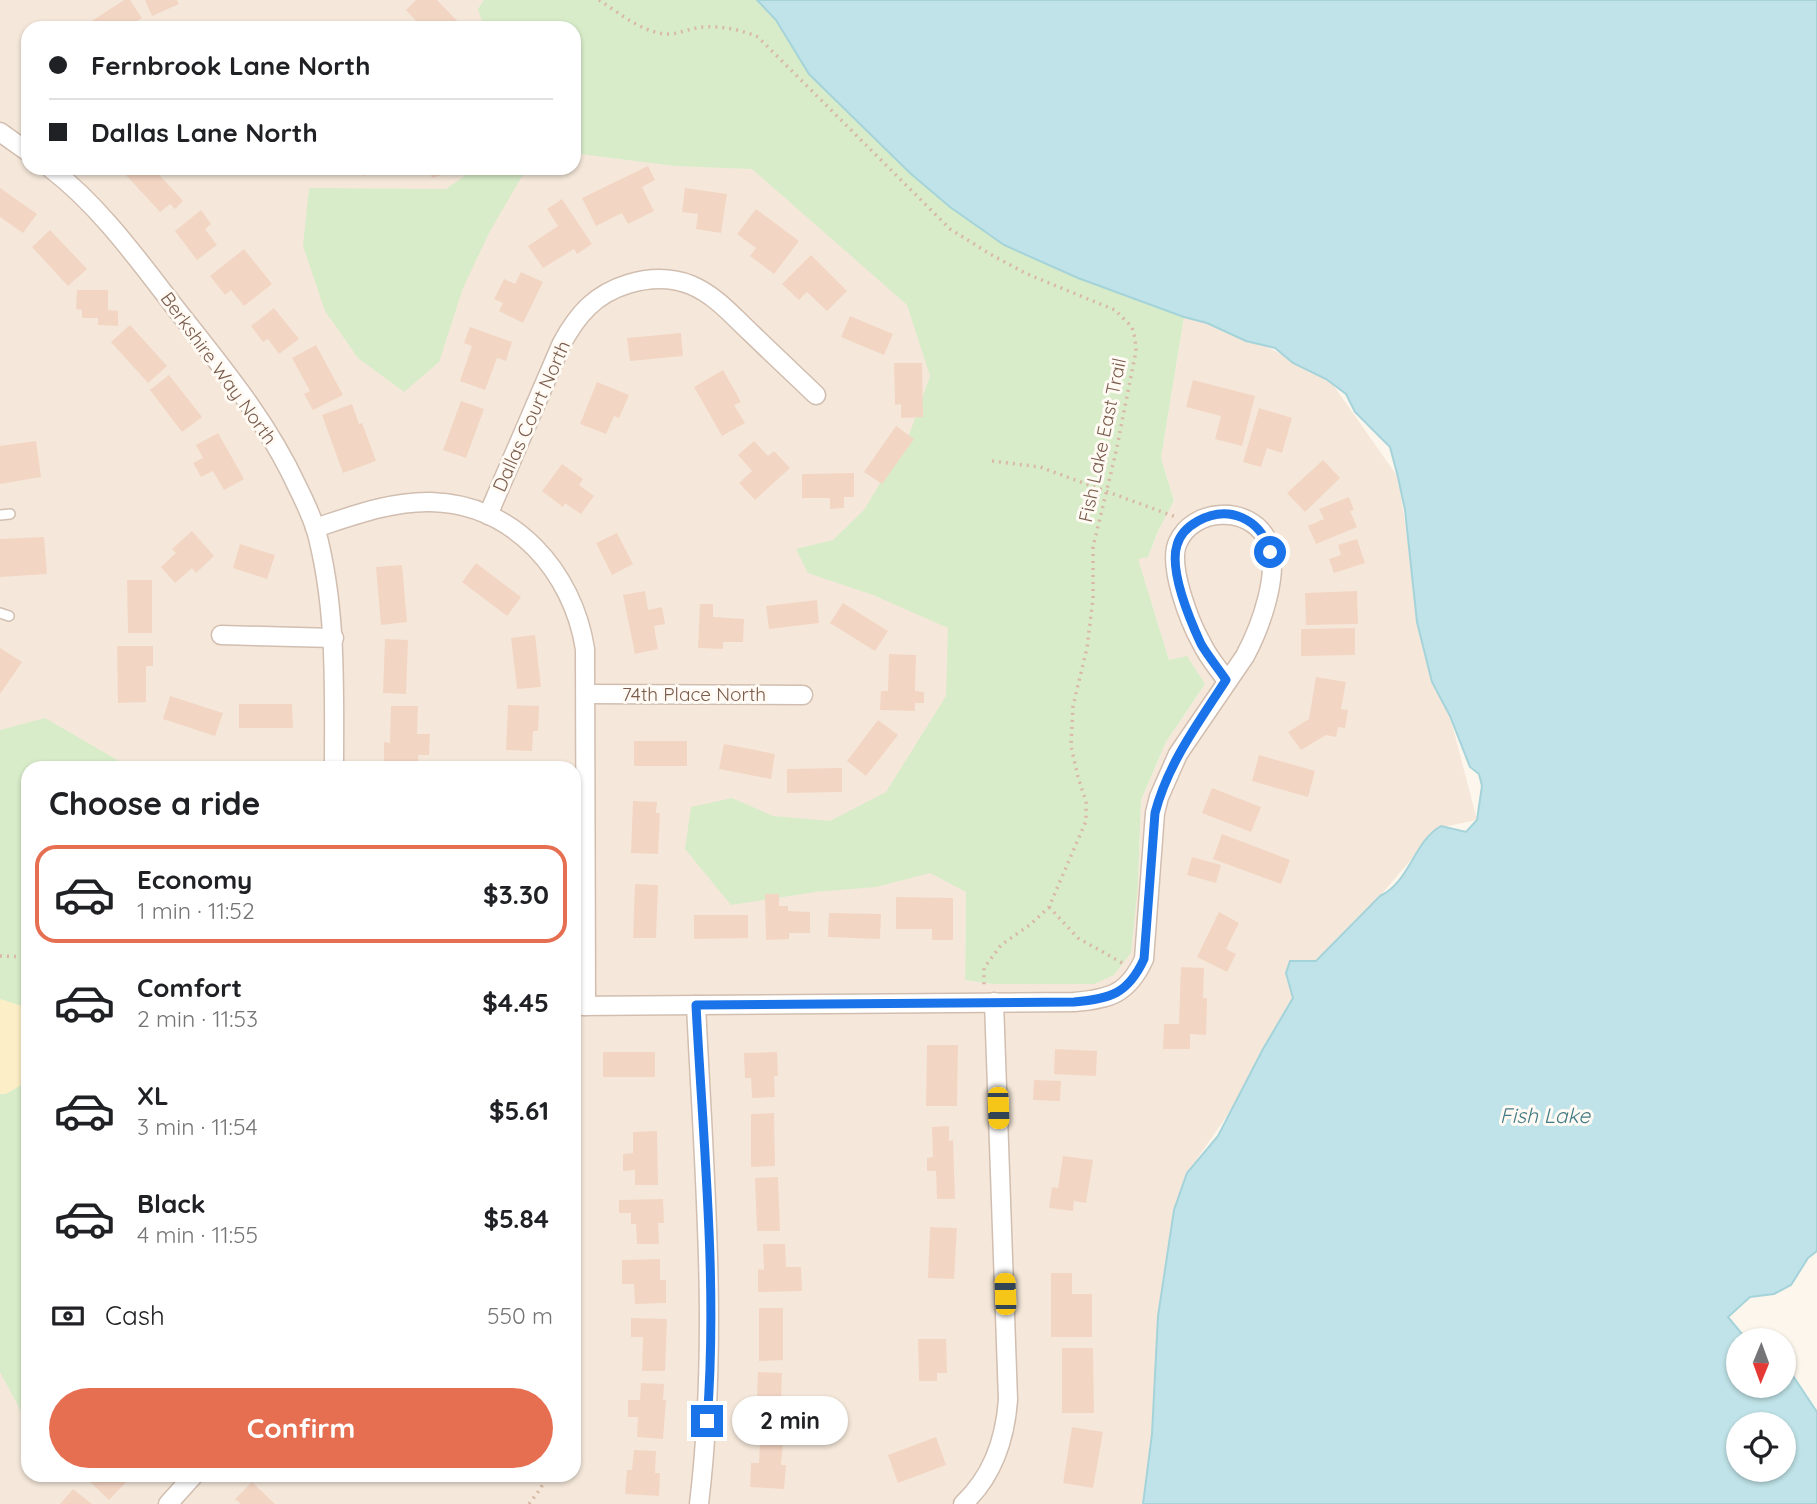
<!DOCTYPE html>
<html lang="en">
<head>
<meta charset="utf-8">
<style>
	:root { --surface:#fff; --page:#f2f2f2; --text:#202124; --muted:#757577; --line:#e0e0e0; --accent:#e76f51 }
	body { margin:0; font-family:Quicksand,sans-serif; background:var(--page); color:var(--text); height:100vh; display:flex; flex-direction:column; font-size:26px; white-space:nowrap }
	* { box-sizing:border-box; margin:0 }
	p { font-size:23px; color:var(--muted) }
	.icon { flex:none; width:38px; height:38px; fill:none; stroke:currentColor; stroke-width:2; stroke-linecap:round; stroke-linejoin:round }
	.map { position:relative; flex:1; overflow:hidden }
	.panel { position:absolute; left:21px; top:761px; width:560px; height:721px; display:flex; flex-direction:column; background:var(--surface); border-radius:21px; box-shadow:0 2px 5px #0004 }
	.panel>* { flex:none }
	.banner { position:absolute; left:21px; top:21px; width:560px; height:154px; border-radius:21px; box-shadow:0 2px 5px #0004; display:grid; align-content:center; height:154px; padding:0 28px; background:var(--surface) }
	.needle { width:46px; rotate:181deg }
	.controls { position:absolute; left:1726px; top:1328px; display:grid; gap:14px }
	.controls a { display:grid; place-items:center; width:70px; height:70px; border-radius:50%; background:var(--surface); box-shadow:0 2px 5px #0004; font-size:35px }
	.end { position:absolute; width:32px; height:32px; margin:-16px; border:9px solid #1a73e8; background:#fff; box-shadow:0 0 0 4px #fff }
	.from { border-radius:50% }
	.bubble { position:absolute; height:49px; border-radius:24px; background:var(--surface); box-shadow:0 2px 5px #0004; font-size:23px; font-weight:700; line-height:49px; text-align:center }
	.car { position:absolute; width:21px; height:42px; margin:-21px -10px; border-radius:9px; box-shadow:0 0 5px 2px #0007; background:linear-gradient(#f5c518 24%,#345 0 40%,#f5c518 0 76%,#345 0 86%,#f5c518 0) }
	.banner b { display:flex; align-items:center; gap:24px; height:66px; font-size:26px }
	.banner b+b { border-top:2px solid var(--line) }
	.banner i { width:18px; height:18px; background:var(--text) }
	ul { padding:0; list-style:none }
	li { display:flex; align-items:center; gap:21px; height:98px; margin:0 14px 10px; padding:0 14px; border:4px solid transparent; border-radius:21px }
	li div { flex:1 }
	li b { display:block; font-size:26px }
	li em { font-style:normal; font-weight:700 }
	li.active { border-color:var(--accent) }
	li>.icon { width:63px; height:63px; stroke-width:1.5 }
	h2 { padding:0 28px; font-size:32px; line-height:84px }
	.pay { display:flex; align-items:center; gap:18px; height:77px; padding:0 28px; font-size:26px }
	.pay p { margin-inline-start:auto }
	.button { display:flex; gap:14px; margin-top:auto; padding:14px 28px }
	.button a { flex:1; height:80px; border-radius:42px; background:var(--accent); color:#fff; font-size:28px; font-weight:700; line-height:80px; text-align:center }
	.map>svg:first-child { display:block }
	.residential { fill:#f5e8da; fill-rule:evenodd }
	.green { fill:#d8ecc9 }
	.sand { fill:#fcefc7 }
	.water { fill:#bfe3e8; stroke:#a5d3da; stroke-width:2; fill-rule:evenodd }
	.building { fill:#f3d5c3 }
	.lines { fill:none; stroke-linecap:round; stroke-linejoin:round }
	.lane-casing { stroke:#d1beb0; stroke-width:12 }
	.street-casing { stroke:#d1beb0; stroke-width:21 }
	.path { stroke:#d9b8a5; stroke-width:3.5; stroke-dasharray:2 5; stroke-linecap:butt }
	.lane { stroke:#fff; stroke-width:9 }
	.street { stroke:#fff; stroke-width:18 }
	.route { stroke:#1a73e8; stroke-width:9 }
	.labels { text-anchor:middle; stroke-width:6; stroke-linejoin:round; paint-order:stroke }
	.street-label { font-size:19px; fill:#7a5c4d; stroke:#fffaf3 }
	.water-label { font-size:21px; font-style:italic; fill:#437c86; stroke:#fffaf3 }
</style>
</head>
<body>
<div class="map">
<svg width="1817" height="1504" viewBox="0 0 1817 1504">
	<rect width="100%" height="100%" fill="#fdf6ec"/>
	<path class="residential" d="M 0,0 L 543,0 L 973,266 L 965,980 L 994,984 L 1094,984 L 1138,885 L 1141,800 L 1166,742 L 1205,684 L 1169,660 L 1137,558 L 1148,557 L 1158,531 L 1174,501 L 1161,458 L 1184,317 L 1207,323 L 1264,345 L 1331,382 L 1398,477 L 1413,574 L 1477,820 L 1438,828 L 1380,896 L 1352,923 L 1293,998 L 1233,1107 L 1192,1166 L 1162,1290 L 1151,1440 L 1142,1504 L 0,1504 ZM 28,28 L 574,28 L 574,168 L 28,168 ZM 28,768 L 574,768 L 574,1475 L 28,1475 Z"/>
	<g class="green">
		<polygon points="484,0 757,0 776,20 809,74 910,173 950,207 1045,263 1078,278 1184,317 1161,458 1174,501 1158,531 1148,557 1138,559 1169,660 1187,656 1205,684 1166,742 1141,800 1138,885 1131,953 1114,975 1094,984 993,984 965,980 966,892 930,873 876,887 815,892 731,905 685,849 691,807 732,798 773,816 830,821 886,792 946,696 948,628 873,595 808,573 796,549 833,540 864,510 909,435 930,376 907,305 752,169 675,166 580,154 574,156 574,28 484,28 478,9"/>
		<polygon points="476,168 539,168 524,173 490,231 463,288 439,362 404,392 358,358 325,311 303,246 309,188 446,189"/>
		<polygon points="45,718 131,768 28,768 28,1424 0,1372 0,730"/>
	</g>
	<polygon class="sand" points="0,999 28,1008 28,1081 6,1094 0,1094"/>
	<path class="water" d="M 757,0 L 1817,0 L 1817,1251 L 1808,1258 L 1791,1285 L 1774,1294 L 1750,1297 L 1728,1317 L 1747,1340 L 1738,1340 L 1738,1386 L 1783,1386 L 1783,1361 L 1817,1412 L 1817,1504 L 1143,1504 L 1152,1434 L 1158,1316 L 1174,1210 L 1187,1173 L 1218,1136 L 1263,1049 L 1293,998 L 1286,973 L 1290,961 L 1316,961 L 1380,896 C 1410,882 1414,841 1441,826 L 1466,832 L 1477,820 L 1482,786 L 1479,774 L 1470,767 L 1450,716 L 1432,682 L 1417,622 L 1405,510 L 1398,477 L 1390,447 L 1355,412 L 1346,394 L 1326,379 L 1293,363 L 1275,348 L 1246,341 L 1207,323 L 1184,317 L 1078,278 L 1004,245 L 950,207 L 910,173 L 809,74 L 776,20 ZM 1738,1424 L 1783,1424 L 1783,1470 L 1738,1470 Z"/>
	<g class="building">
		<polygon points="124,0 130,0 142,18 125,28 86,28 84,26"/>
		<polygon points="145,0 177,0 179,4 152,16"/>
		<polygon points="416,0 437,0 464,28 413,28 418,23 406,10"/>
		<polygon points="648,166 655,180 642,187 654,211 628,224 622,213 596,226 582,198"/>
		<polygon points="130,168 153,168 183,201 175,209 170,204 160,212 124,173"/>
		<polygon points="340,168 368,168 365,176"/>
		<polygon points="428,168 442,168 444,174 432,178"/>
		<polygon points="0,188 37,214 23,233 0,217"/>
		<polygon points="685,188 727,194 721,233 696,229 698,214 682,212"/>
		<polygon points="562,199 592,244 577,254 574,249 543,268 528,246 558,226 547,209"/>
		<polygon points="756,209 799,241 774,274 750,256 756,248 737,234"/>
		<polygon points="201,210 211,224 205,229 217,245 197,260 175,231"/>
		<polygon points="50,230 87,269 68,286 32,247"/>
		<polygon points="244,249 272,284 244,306 231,290 225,295 210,276"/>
		<polygon points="811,255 847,291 827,311 807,292 799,300 782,284"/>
		<polygon points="521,272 543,282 523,323 499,311 503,303 494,299 504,279 515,284"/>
		<polygon points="77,290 108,290 108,310 118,311 118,326 98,325 98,318 82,318 82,310 76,309"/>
		<polygon points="274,308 299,339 279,354 268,339 263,342 251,326"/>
		<polygon points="850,316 893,334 884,355 841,337"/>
		<polygon points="130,325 167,366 148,383 111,342"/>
		<polygon points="470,327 512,342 506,361 497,358 485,390 460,381 472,346 464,343"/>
		<polygon points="681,333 683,356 630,361 627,338"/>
		<polygon points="316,345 343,395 313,410 304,394 310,391 292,358"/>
		<polygon points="894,363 922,363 923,417 901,418 901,404 895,405"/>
		<polygon points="723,370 741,402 734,405 745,423 722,436 694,387"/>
		<polygon points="169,375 202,417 182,432 150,390"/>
		<polygon points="1193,380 1255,396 1242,446 1215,439 1221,416 1186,407"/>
		<polygon points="597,382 629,395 619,418 614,416 606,434 580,424"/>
		<polygon points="461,401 484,409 466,458 443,450"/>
		<polygon points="352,404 359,424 362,423 376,461 343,473 322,415"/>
		<polygon points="1259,408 1292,418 1282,453 1267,448 1261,467 1243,462"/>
		<polygon points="896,426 914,439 882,484 864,472"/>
		<polygon points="218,433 244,479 224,490 213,471 201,477 193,463 203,458 196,445"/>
		<polygon points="36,441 41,477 0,484 0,446"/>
		<polygon points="754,441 768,456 774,451 790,468 755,500 739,483 752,471 738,455"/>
		<polygon points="1323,460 1340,478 1305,512 1287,493"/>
		<polygon points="562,464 583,479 579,485 594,496 581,514 565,503 563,507 542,491"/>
		<polygon points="854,473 854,497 844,497 844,508 830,509 830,498 802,498 802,474"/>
		<polygon points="1349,497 1354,510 1350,511 1357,527 1316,544 1308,526 1324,519 1319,509"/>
		<polygon points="192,531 214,556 196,573 192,568 175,583 161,567 176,553 172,549"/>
		<polygon points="617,533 633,564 612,575 596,543"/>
		<polygon points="44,537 47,574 0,577 0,539"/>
		<polygon points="1357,539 1365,563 1334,573 1329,559 1341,555 1338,545"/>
		<polygon points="240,544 275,555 267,579 233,568"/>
		<polygon points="476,563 521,597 507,616 462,582"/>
		<polygon points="402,565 407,622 381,625 376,567"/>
		<polygon points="127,580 152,580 152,633 128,633"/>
		<polygon points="645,591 648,610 662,607 665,624 654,626 658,649 635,654 623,595"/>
		<polygon points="1357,591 1358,624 1306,625 1305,593"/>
		<polygon points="817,600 819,623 769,629 766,606"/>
		<polygon points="843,603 888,631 875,651 830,623"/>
		<polygon points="700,604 713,604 713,617 744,619 743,642 723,642 723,649 698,648"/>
		<polygon points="1355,628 1355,655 1301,656 1301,629"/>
		<polygon points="535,635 541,687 517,689 511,638"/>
		<polygon points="385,639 408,640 406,694 383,693"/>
		<polygon points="117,646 153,646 153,666 146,666 146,702 118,703"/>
		<polygon points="0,648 22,662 0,694"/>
		<polygon points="889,654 916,655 915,691 924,692 924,703 915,703 915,711 880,710 881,691 888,691"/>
		<polygon points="1316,677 1346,682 1341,709 1348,710 1345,728 1338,727 1336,737 1326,735 1301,750 1288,732 1309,719"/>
		<polygon points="170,696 223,713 215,736 163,719"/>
		<polygon points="239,704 292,704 293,728 239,728"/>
		<polygon points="508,705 539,706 538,731 533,731 532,751 506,750"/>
		<polygon points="391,706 418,706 417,734 430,734 429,755 418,755 418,762 384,762 384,742 390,743"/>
		<polygon points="878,720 898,735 866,776 847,761"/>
		<rect x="634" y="741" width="53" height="25"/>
		<polygon points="724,744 775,754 771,779 719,769"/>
		<polygon points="1259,755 1315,771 1308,797 1252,781"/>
		<polygon points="540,764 540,768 516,768 516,765"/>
		<polygon points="842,768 842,792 787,793 787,769"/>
		<polygon points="1212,788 1261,807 1251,832 1202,813"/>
		<polygon points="633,801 657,802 656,813 660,813 658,854 631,853"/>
		<polygon points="1222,834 1290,860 1281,884 1213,859"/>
		<polygon points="1192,857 1221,865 1216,883 1187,875"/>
		<polygon points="635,884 658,885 656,938 633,938"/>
		<polygon points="765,894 779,894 779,906 788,906 788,911 810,912 810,933 789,933 789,939 766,940"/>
		<polygon points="896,897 953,898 953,940 932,940 932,929 896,929"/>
		<polygon points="1219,912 1239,923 1226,949 1236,954 1227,972 1197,957"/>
		<polygon points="829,913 881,914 880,939 828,937"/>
		<polygon points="694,915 748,915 748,938 694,939"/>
		<polygon points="1181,967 1204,968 1203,998 1207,998 1206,1035 1190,1034 1190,1049 1163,1049 1164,1024 1179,1024"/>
		<polygon points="927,1045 958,1045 957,1106 926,1106"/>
		<polygon points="1055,1049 1097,1051 1096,1076 1054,1074"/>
		<rect x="603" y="1052" width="52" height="25"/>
		<polygon points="777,1052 778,1076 774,1076 775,1097 752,1098 751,1078 745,1078 744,1053"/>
		<rect x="574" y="1060" width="6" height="24"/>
		<polygon points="1034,1080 1061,1081 1060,1101 1033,1100"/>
		<polygon points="774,1113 775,1166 751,1167 751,1114"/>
		<polygon points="949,1126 949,1141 953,1140 955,1199 937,1199 936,1171 927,1171 927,1158 933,1157 932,1127"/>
		<polygon points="657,1131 658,1185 635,1185 635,1170 623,1171 623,1154 633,1153 633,1132"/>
		<polygon points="1063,1156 1093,1160 1086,1203 1074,1201 1073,1211 1049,1208 1052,1187 1058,1188"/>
		<polygon points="778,1177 780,1231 757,1231 755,1178"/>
		<polygon points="663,1199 664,1223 658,1223 659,1244 637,1244 636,1224 631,1224 631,1213 619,1213 619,1200"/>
		<polygon points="930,1227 957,1228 954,1279 928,1278"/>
		<polygon points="763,1244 785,1244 786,1267 801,1267 802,1291 758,1292 758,1269 764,1270"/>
		<polygon points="660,1259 660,1280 666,1280 666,1303 635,1304 634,1284 622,1284 622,1260"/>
		<polygon points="1051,1273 1072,1273 1072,1294 1092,1294 1092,1337 1051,1337"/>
		<polygon points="759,1308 783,1308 783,1360 759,1361"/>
		<polygon points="631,1318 667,1319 665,1371 642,1371 643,1337 631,1337"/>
		<polygon points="918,1339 946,1339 947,1373 937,1373 937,1381 919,1381"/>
		<polygon points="1062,1348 1093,1348 1094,1413 1062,1413"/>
		<polygon points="758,1372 782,1373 781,1402 787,1403 786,1427 756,1426"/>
		<polygon points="641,1383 664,1384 663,1400 666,1400 663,1439 637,1437 638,1417 628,1417 628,1400 640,1400"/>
		<polygon points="1072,1427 1103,1432 1093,1488 1063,1483"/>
		<polygon points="936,1437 946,1465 898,1483 888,1455"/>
		<polygon points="760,1442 783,1443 781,1465 786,1465 784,1489 750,1487 751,1463 759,1463"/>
		<polygon points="634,1450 656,1451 655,1473 660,1473 659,1496 625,1494 627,1470 632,1470"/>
		<polygon points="83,1475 133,1475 109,1500"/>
		<polygon points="252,1482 275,1504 241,1504 235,1499"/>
		<polygon points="73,1489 92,1504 60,1504"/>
	</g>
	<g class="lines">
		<g class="lane-casing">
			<g id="lane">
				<polyline points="0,515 10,514"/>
				<polyline points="0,613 9,616"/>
			</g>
		</g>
		<g class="street-casing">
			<g id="street">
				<polyline points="0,132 28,152"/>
				<path d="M 50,168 C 100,206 139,261 177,310 C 222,367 267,421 297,486 C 304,500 311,515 316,530 C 337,608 334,688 334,768"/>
				<path d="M 488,515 L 562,343 C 578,314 595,294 628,284 C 648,278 671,277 691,285 C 715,295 732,315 750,332 C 772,353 794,374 816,395"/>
				<path d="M 315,528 C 352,516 391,501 431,502 C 514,504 573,572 585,649 L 586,1006"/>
				<polyline points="221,635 334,638"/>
				<polyline points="586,694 803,695"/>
				<path d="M 696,1005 C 704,1172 719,1338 699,1504"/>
				<path d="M 574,1006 L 1074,1002 C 1110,999 1128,994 1144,959 L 1155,813 L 1159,797 L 1178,754 L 1245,656 C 1260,628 1283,568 1266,538 C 1248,505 1193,508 1178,542 C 1167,565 1190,623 1202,644 C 1208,657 1218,668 1226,680"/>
				<polyline points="168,1504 194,1475"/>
				<path d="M 963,1504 C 993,1476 1005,1440 1008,1400 L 994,1002"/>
			</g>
		</g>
		<g class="path">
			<path d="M 599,0 C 619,13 643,33 667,34 C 681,34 692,27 705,27 C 723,26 742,30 758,37 L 950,229 L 990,254 L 1027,274 L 1115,310 L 1132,327 L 1135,338 L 1136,351 L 1116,452 L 1093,547 L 1093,599 L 1087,648 L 1073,706 L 1071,746 L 1078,777 L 1086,802 L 1086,821 L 1049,907 L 1031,924 L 1001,945 L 984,968 L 984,986"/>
			<polyline points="992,461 1040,467 1176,517"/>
			<polyline points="1049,907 1078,938 1124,964"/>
			<polyline points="0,956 28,957"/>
			<polyline points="529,1504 541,1488 546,1475"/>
		</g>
		<use href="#lane" class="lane"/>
		<use href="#street" class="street"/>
	</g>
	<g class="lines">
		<path class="route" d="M 707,1421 C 718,1284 703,1142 696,1005 L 1074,1002 C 1110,999 1128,994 1144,959 L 1155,813 C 1168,763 1199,722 1226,680 C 1218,668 1208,656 1201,644 C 1190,620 1169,570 1177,545 C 1180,534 1189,526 1198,521 C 1229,504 1261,519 1270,552"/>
	</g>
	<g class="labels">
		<g class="street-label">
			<text transform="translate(219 368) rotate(54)" y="7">Berkshire Way North</text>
			<text transform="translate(531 416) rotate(-66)" y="7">Dallas Court North</text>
			<text transform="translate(1102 440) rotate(-78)" y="7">Fish Lake East Trail</text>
			<text x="694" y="701">74th Place North</text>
		</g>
		<g class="water-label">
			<text x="1545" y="1123">Fish Lake</text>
		</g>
	</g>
</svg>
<div class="controls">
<a><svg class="needle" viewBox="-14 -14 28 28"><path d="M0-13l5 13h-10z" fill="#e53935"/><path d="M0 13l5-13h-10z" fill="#757577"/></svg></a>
<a><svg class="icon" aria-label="locate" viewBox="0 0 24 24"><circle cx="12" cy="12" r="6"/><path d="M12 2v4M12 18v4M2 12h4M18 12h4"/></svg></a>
</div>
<i class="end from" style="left:1270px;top:552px"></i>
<i class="end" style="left:707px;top:1421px"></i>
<div class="bubble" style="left:732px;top:1396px;width:116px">2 min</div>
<i class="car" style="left:998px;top:1108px;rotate:178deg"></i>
<i class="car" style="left:1005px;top:1294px;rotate:358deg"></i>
<div class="banner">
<b><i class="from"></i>Fernbrook Lane North</b>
<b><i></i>Dallas Lane North</b>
</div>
<section class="panel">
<h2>Choose a ride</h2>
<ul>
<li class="active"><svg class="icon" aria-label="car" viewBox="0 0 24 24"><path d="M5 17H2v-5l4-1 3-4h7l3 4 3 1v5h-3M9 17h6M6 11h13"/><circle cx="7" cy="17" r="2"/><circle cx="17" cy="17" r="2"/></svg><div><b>Economy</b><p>1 min · 11:52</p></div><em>$3.30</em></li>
<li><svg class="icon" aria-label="car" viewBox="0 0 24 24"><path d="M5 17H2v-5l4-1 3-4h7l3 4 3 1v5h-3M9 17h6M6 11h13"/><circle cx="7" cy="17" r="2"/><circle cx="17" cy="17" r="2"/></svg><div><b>Comfort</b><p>2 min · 11:53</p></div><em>$4.45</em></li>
<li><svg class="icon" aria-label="car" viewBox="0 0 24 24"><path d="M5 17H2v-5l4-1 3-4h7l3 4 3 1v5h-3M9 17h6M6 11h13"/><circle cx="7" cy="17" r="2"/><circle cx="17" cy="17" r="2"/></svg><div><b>XL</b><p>3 min · 11:54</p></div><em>$5.61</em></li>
<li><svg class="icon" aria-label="car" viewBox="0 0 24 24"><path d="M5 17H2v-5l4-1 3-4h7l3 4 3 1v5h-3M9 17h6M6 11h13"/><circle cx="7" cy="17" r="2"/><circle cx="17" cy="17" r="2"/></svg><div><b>Black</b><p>4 min · 11:55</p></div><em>$5.84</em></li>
</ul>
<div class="pay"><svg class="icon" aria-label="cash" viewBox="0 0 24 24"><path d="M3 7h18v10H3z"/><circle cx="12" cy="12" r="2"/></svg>Cash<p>550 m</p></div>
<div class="button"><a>Confirm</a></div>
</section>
</div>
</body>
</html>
